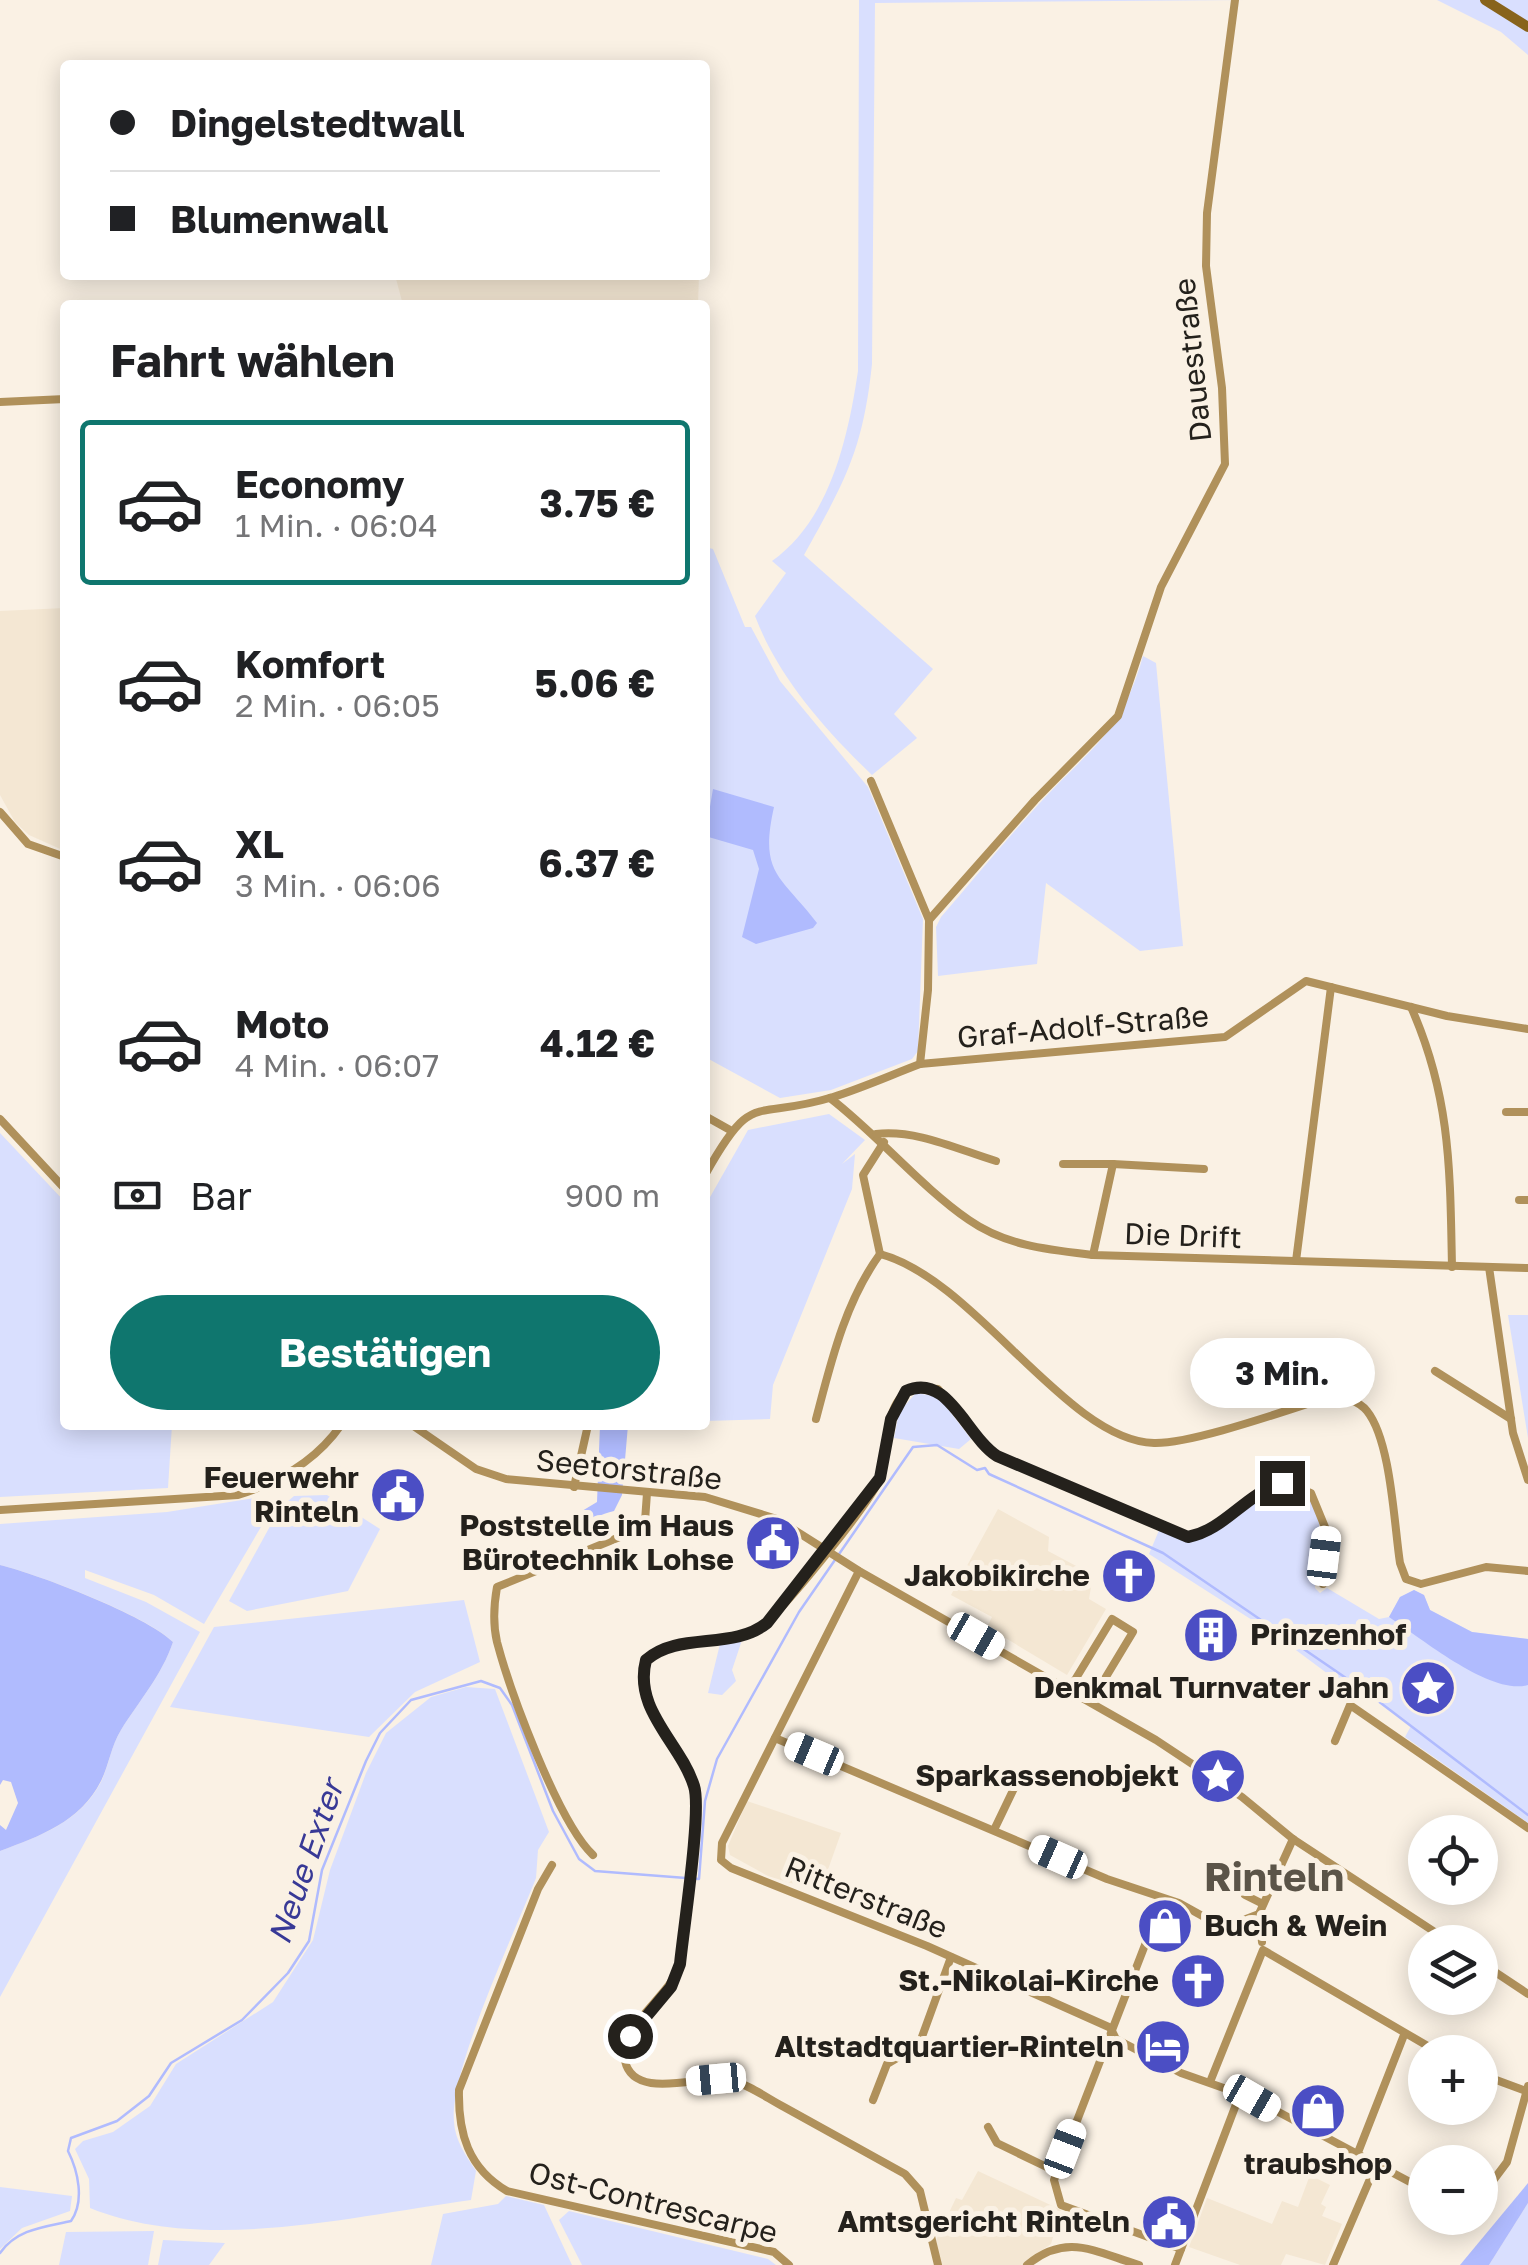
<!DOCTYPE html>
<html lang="de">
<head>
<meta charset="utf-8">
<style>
	:root { --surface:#fff; --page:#f2f2f2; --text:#202124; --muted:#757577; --line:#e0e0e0; --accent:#0f766e }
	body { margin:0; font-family:"Golos Text",sans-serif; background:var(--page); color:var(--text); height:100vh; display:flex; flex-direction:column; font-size:38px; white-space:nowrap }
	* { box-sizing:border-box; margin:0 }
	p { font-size:32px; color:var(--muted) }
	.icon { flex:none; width:55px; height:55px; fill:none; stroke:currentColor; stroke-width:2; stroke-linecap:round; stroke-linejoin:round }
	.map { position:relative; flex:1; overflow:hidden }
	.side { position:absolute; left:60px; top:300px; width:650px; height:1130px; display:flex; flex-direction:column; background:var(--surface); border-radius:10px; box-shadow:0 5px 25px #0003 }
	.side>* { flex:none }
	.banner { position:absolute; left:60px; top:60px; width:650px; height:220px; border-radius:10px; box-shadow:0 5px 25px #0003; display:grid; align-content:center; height:220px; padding:0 50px; background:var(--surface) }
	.buttons { position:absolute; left:1408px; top:1815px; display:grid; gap:20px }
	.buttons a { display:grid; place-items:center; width:90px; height:90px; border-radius:50%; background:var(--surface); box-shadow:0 5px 25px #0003; font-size:50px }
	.end { position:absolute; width:45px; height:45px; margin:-22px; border:12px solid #24211c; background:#fff; box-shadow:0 0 0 5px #fff }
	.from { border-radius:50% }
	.bubble { position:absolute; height:70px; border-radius:35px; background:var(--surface); box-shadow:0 5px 25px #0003; font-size:32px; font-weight:700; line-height:70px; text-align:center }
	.car { position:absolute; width:30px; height:60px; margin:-30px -15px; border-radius:12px; box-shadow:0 0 8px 2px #0007; background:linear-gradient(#fff 24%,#345 0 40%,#fff 0 76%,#345 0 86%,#fff 0) }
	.banner b { display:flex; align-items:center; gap:35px; height:95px; font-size:38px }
	.banner b+b { border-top:2px solid var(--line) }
	.banner i { width:25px; height:25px; background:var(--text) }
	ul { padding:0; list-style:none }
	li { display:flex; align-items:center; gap:30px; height:165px; margin:0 20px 15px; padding:0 30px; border:5px solid transparent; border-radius:10px }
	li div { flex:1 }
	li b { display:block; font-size:38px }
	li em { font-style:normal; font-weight:700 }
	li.on { border-color:var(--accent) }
	li>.icon { width:90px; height:90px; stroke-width:1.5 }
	h2 { padding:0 50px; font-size:45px; line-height:120px }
	.pay { display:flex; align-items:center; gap:25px; height:110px; padding:0 50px; font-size:38px }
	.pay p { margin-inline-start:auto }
	.cta { display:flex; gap:20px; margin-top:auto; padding:20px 50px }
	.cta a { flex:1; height:115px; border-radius:60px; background:var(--accent); color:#fff; font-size:40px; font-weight:700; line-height:115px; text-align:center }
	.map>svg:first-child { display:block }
	.built { fill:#f4e7d3 }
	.green { fill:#d9dffe }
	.water { fill:#b0bbfe }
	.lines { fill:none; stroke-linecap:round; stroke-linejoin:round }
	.stream { stroke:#b0bbfe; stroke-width:2.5 }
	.street { stroke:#b0915b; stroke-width:8 }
	.secondary { stroke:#88631b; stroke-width:10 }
	.route { stroke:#24211c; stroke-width:12 }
	.labels { text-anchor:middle; stroke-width:10; stroke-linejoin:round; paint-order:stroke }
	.street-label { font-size:30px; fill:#24211c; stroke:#faf1e4 }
	.poi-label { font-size:30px; font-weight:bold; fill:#24211c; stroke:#faf1e4; text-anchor:end }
	.water-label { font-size:32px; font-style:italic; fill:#383996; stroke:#faf1e4 }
	.district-label { font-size:40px; font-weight:bold; fill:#5b5448; stroke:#faf1e4 }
</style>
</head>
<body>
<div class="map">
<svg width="1528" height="2265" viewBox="0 0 1528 2265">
	<rect width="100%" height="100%" fill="#faf1e4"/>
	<g class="built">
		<polygon points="395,275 699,275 698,305 403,305"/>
		<polygon points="65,608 65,851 29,835 15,822 0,795 0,611"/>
		<polygon points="998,1509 1049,1537 1048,1551 1093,1575 1089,1599 1106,1609 1067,1675 987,1627 992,1617 951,1595"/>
		<polygon points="747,1801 841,1833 820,1892 768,1876 730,1855 728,1846"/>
		<polygon points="978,2171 1061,2210 1051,2244 1021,2265 941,2265 936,2240 956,2198 962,2200"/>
		<polygon points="1310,2175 1330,2185 1321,2204 1326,2207 1322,2216 1342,2224 1325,2265 1286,2254 1281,2265 1240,2265 1189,2247 1207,2198 1272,2224 1282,2201 1298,2207"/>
	</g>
	<g class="green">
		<path d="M 859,0 L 1246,0 L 875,3 L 872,364 C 863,450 845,481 804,555 L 933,669 L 894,714 L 917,738 L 872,775 C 825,730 778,677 755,616 L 786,573 L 772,561 C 830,520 848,438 858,371 Z"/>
		<polygon points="1437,0 1528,0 1528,55 1501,32"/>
		<polygon points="705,547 713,549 745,627 751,627 780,681 868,787 923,919 918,1051 912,1059 831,1090 780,1098 705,1057"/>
		<path d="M 1143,656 L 1156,663 L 1183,946 L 1140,951 L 1046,883 L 1037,964 L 938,976 L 936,927 L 941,917 C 973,880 1005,841 1038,805 C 1090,748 1121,735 1143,656 Z"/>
		<polygon points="829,1114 865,1140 842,1164 855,1154 852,1189 773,1385 770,1419 705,1421 705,1206 748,1130"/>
		<polygon points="0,1133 65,1202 65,1425 172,1425 168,1488 0,1497"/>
		<polygon points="1508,1315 1528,1315 1528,1438"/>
		<polygon points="916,1393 939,1397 971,1439 959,1449 894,1438 899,1412"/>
		<path d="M 1298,1487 C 1334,1508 1313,1554 1315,1588 L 1320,1593 L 1327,1588 L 1379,1619 L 1389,1617 L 1400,1597 L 1414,1590 L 1424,1595 L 1430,1610 L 1472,1632 L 1528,1639 L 1528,1823 L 1405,1737 L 1411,1726 L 1364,1692 L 1359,1697 L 1277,1636 L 1149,1554 L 1160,1528 L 1201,1535 L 1269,1489 Z"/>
		<polygon points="327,1495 380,1529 348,1591 247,1611 229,1601 280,1508 294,1496"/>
		<path d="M 260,1497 L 269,1502 L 268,1515 L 204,1624 L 154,1595 L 85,1570 L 85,1578 L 146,1602 L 200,1632 L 0,1997 L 0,1851 C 40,1836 80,1822 101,1782 C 109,1765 111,1746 121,1730 C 139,1701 162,1675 173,1642 C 146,1615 40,1575 0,1565 L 0,1524 L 167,1512 Z"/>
		<polygon points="464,1600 480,1662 415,1692 369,1737 170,1707 214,1627"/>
		<polygon points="742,1640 732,1670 736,1681 722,1695 708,1693 720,1644"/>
		<path d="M 466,1687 L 495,1689 L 549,1832 L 538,1850 L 536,1878 C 515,1932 449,2071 454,2122 C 455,2140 466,2156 476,2171 L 471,2200 C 353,2216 203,2254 90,2208 L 89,2179 L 75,2149 L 83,2141 L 113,2132 L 150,2106 L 176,2064 L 273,2002 L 313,1940 L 330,1870 L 366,1773 L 386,1733 L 431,1697 Z"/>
		<polygon points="0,2187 72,2196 70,2211 22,2228 0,2249"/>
		<polygon points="506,2196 544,2205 572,2265 431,2265 443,2214 498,2204"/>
		<polygon points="1528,2203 1528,2265 1489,2265"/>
		<polygon points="569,2211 768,2259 776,2265 582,2265 559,2220"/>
		<polygon points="154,2231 148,2265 59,2265 66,2232"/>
		<polygon points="163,2240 225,2243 209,2265 158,2265"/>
	</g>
	<g class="water">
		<path d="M 713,789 L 774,807 C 759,874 780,875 817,923 L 813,928 L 756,944 L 742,937 L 759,869 L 753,850 L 705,836 Z"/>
		<path d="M 600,1425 L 628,1425 L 622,1495 L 614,1511 C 593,1516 575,1529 554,1537 L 552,1529 L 597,1502 Z"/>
		<path d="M 0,1565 C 40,1575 145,1615 173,1642 C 162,1675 139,1701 121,1730 C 111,1746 109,1765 101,1781 C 80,1822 40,1836 0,1851 L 0,1825 L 6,1830 L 18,1803 L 11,1782 L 3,1780 L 0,1785 Z"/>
		<path d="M 1414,1590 L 1424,1595 L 1430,1610 L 1472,1632 L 1528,1639 L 1528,1685 C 1491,1696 1421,1638 1389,1617 L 1400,1597 Z"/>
		<polygon points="1528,2183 1528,2203 1489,2265 1460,2265"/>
	</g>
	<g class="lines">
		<path class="stream" d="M 0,2253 C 17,2229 44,2227 71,2221 C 85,2201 78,2171 68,2151 L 71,2138 L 117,2121 L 149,2096 L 171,2063 L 242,2020 L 288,1973 L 309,1941 L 322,1870 L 366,1761 L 380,1733 L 411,1700 L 481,1681 L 500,1688 L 512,1705 L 553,1811 L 579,1859 L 595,1871 L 699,1879 L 705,1801 L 717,1759 L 799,1612 L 913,1447 L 937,1445 L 977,1470 L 985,1468 L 989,1474 L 1163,1553 L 1365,1691 L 1528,1815"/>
		<g class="street">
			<polyline points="0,402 65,399"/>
			<polyline points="871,781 929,920"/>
			<polyline points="0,812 28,844 65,857"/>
			<path d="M 1411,1007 C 1451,1097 1450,1171 1452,1267"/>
			<polyline points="920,1064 1225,1037 1306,981 1447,1016 1528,1029"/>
			<path d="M 830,1098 C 878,1135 921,1187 969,1220 C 1006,1246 1050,1250 1093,1255 L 1528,1268"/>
			<polyline points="1506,1112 1528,1112"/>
			<polyline points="705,1116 730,1130"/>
			<polyline points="0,1119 65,1189"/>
			<path d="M 876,1134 C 916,1129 959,1150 996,1161"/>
			<polyline points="1063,1164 1113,1164"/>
			<path d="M 705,1175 C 754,1087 752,1122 833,1097 C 862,1088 891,1075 920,1064 L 928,990 L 929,920 L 1035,800 L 1118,716 L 1161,587 L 1225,464 L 1222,388 L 1206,266 L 1207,213 L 1235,0"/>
			<polyline points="1519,1200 1528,1200"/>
			<path d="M 880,1254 C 975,1279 1067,1441 1154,1443 C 1193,1444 1290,1409 1332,1396 C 1345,1398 1358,1400 1367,1411 C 1391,1441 1394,1524 1400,1563 L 1406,1579 L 1421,1584 L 1486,1567 L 1528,1571"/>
			<polyline points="880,1254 863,1175 884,1142"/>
			<polyline points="1093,1255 1113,1164 1204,1169"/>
			<polyline points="1296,1261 1331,987"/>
			<polyline points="1489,1267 1513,1433 1528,1480"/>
			<polyline points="1435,1371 1511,1419"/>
			<path d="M 816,1419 C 831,1362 845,1302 880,1254"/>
			<polyline points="412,1425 476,1469 506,1479 705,1497 777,1519 859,1571 1156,1740 1242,1797 1293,1839 1450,1942"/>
			<polyline points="574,1487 588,1425"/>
			<path d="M 0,1510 L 238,1495 C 279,1482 316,1461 341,1425"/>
			<polyline points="859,1571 722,1843 721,1860 731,1868 927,1946 1111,2028"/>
			<polyline points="1070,1688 1112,1619 1133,1632 1092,1700"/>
			<polyline points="775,1738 1107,1879 1179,1903 1224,1928"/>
			<polyline points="1335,1741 1350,1705 1528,1828"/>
			<polyline points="994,1830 1018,1780"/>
			<path d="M 593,1855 C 558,1822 510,1691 497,1642 C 493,1625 494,1604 497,1587 L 632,1532 L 645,1521 L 647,1493"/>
			<path d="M 552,1865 L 538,1889 L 459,2090 C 458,2133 468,2168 507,2191 L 774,2252 L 789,2265"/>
			<polyline points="1245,1895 1263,1904"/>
			<polyline points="1162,1901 1054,2180 1061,2205 1181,2249"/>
			<polyline points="1233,1924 1259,1914"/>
			<polyline points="1262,1942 1259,1914 1293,1839"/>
			<polyline points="1480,1962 1528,1994"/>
			<polyline points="1111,2029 1116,2039 1181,2073 1252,2098 1425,2190"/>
			<polyline points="1480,2074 1526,2091"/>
			<polyline points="1210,2082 1263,1950 1438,2052"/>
			<polyline points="873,2100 887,2064 919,2045 951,1957"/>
			<polyline points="988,2127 997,2143 1057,2172"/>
			<polyline points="1357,2155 1404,2035"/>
			<polyline points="1480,2198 1507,2162 1528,2086"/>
			<path d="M 938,2265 L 920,2191 L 905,2174 C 864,2151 824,2129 784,2107 C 767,2098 748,2084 730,2080 C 703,2074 634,2102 625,2061 C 618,2025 671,1997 680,1964 C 683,1932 701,1810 694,1786 C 680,1742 632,1709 646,1660 C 678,1629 736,1654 768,1621 C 791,1599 872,1502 881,1476 C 891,1446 881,1402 915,1387 L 938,1389 L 980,1442 L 997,1457 L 1188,1537 C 1239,1528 1253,1465 1311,1493 L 1327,1532 L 1323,1584"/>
			<path d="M 1027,2265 C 1067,2232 1095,2252 1139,2265"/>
			<polyline points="1175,2265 1240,2094"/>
			<polyline points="1333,2265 1376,2165"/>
		</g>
		<polyline class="secondary" points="1485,0 1528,27"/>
	</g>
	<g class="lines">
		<path class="route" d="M 630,2036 L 671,1987 L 680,1964 C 683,1932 702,1810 694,1786 C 680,1742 633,1710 646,1660 C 679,1631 732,1651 767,1623 L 880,1478 L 891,1419 L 906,1391 C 948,1372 966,1436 997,1456 L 1188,1537 C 1225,1530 1245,1494 1282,1483"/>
	</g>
	<defs>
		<g id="civic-disc" transform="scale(2.875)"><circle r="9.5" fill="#4b4ec4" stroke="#faf1e4"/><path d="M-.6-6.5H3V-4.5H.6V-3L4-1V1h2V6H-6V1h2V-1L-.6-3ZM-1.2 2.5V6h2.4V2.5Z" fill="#fff"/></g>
		<g id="church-disc" transform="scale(2.875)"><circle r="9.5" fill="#4b4ec4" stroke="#faf1e4"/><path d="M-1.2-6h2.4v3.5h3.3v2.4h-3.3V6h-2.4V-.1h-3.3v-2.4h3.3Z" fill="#fff"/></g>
		<g id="building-disc" transform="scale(2.875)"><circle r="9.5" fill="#4b4ec4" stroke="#faf1e4"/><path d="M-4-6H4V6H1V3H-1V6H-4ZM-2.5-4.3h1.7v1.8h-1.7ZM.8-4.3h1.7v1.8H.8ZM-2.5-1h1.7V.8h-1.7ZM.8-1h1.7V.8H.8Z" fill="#fff"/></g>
		<g id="sight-disc" transform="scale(2.875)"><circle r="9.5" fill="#4b4ec4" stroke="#faf1e4"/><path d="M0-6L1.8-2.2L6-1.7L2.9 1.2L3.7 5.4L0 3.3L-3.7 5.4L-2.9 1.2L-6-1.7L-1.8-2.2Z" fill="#fff"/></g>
		<g id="shop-disc" transform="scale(2.875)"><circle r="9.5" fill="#4b4ec4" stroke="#faf1e4"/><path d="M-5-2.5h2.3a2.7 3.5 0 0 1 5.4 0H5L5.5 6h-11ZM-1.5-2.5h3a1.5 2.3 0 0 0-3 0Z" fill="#fff"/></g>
		<g id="hotel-disc" transform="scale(2.875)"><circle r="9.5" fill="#4b4ec4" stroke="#faf1e4"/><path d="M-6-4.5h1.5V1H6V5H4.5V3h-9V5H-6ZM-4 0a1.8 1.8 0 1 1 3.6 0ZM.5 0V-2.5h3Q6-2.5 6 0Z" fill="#fff"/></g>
	</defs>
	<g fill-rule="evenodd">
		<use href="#civic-disc" x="398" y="1495"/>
		<use href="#civic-disc" x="773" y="1543"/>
		<use href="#church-disc" x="1129" y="1576"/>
		<use href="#building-disc" x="1211" y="1635"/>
		<use href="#sight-disc" x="1428" y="1688"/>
		<use href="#sight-disc" x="1218" y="1776"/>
		<use href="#shop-disc" x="1165" y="1926"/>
		<use href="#church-disc" x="1198" y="1981"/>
		<use href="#hotel-disc" x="1163" y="2047"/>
		<use href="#shop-disc" x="1318" y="2111"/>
		<use href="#civic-disc" x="1169" y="2222"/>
	</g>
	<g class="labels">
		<g class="street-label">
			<text transform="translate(1193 360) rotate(-96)" y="10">Dauestraße</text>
			<text transform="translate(1083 1027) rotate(-5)" y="10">Graf-Adolf-Straße</text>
			<text transform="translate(1183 1236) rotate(2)" y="10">Die Drift</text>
			<text transform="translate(629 1470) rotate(6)" y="10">Seetorstraße</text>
			<text transform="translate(866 1898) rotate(22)" y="10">Ritterstraße</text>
			<text transform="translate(653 2203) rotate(14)" y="10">Ost-Contrescarpe</text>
		</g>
		<g class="poi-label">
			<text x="359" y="1488">Feuerwehr<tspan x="359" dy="34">Rinteln</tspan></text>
			<text x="734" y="1536">Poststelle im Haus<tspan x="734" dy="34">Bürotechnik Lohse</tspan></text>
			<text x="1090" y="1586">Jakobikirche</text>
			<text x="1250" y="1645" text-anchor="start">Prinzenhof</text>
			<text x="1389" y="1698">Denkmal Turnvater Jahn</text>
			<text x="1179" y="1786">Sparkassenobjekt</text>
			<text x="1204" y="1936" text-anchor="start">Buch &amp; Wein</text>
			<text x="1159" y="1991">St.-Nikolai-Kirche</text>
			<text x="1124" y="2057">Altstadtquartier-Rinteln</text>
			<text x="1318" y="2174" text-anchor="middle">traubshop</text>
			<text x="1130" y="2232">Amtsgericht Rinteln</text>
		</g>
		<g class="water-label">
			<text transform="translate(306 1862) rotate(-71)" y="11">Neue Exter</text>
		</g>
		<g class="district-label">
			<text x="1274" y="1891">Rinteln</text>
		</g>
	</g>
</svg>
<div class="buttons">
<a><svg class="icon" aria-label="locate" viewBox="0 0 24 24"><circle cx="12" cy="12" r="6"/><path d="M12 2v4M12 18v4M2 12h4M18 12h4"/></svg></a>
<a><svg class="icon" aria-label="layers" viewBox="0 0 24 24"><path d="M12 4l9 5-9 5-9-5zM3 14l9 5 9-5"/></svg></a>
<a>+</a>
<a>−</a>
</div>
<i class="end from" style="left:630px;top:2036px"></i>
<i class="end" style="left:1282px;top:1483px"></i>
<div class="bubble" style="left:1190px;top:1338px;width:185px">3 Min.</div>
<i class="car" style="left:1324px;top:1556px;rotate:7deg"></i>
<i class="car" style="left:976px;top:1636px;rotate:120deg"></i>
<i class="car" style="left:814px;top:1754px;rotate:293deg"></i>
<i class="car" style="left:1058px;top:1857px;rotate:294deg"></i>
<i class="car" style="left:716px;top:2079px;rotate:265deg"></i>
<i class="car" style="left:1252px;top:2098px;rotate:120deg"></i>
<i class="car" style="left:1065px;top:2149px;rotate:21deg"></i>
<div class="banner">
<b><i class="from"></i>Dingelstedtwall</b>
<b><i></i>Blumenwall</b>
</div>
<section class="side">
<h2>Fahrt wählen</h2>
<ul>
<li class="on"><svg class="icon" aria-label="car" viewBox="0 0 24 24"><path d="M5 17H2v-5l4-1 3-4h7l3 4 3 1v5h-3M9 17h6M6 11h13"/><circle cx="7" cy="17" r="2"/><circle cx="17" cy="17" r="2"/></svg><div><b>Economy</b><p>1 Min. · 06:04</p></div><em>3.75 €</em></li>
<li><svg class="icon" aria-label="car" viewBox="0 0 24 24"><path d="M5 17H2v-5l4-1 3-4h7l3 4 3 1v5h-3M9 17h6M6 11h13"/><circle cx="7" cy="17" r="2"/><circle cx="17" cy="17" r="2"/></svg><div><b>Komfort</b><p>2 Min. · 06:05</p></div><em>5.06 €</em></li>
<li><svg class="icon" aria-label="car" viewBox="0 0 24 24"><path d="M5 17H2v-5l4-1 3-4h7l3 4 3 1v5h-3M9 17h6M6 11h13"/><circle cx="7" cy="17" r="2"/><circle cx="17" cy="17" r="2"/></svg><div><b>XL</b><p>3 Min. · 06:06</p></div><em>6.37 €</em></li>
<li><svg class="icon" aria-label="car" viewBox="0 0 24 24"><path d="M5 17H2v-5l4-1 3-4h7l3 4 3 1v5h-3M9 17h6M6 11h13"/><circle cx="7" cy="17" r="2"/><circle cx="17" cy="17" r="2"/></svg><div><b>Moto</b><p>4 Min. · 06:07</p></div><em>4.12 €</em></li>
</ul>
<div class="pay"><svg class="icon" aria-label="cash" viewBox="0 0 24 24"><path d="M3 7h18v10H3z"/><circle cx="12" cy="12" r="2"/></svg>Bar<p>900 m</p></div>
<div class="cta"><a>Bestätigen</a></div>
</section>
</div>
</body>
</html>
